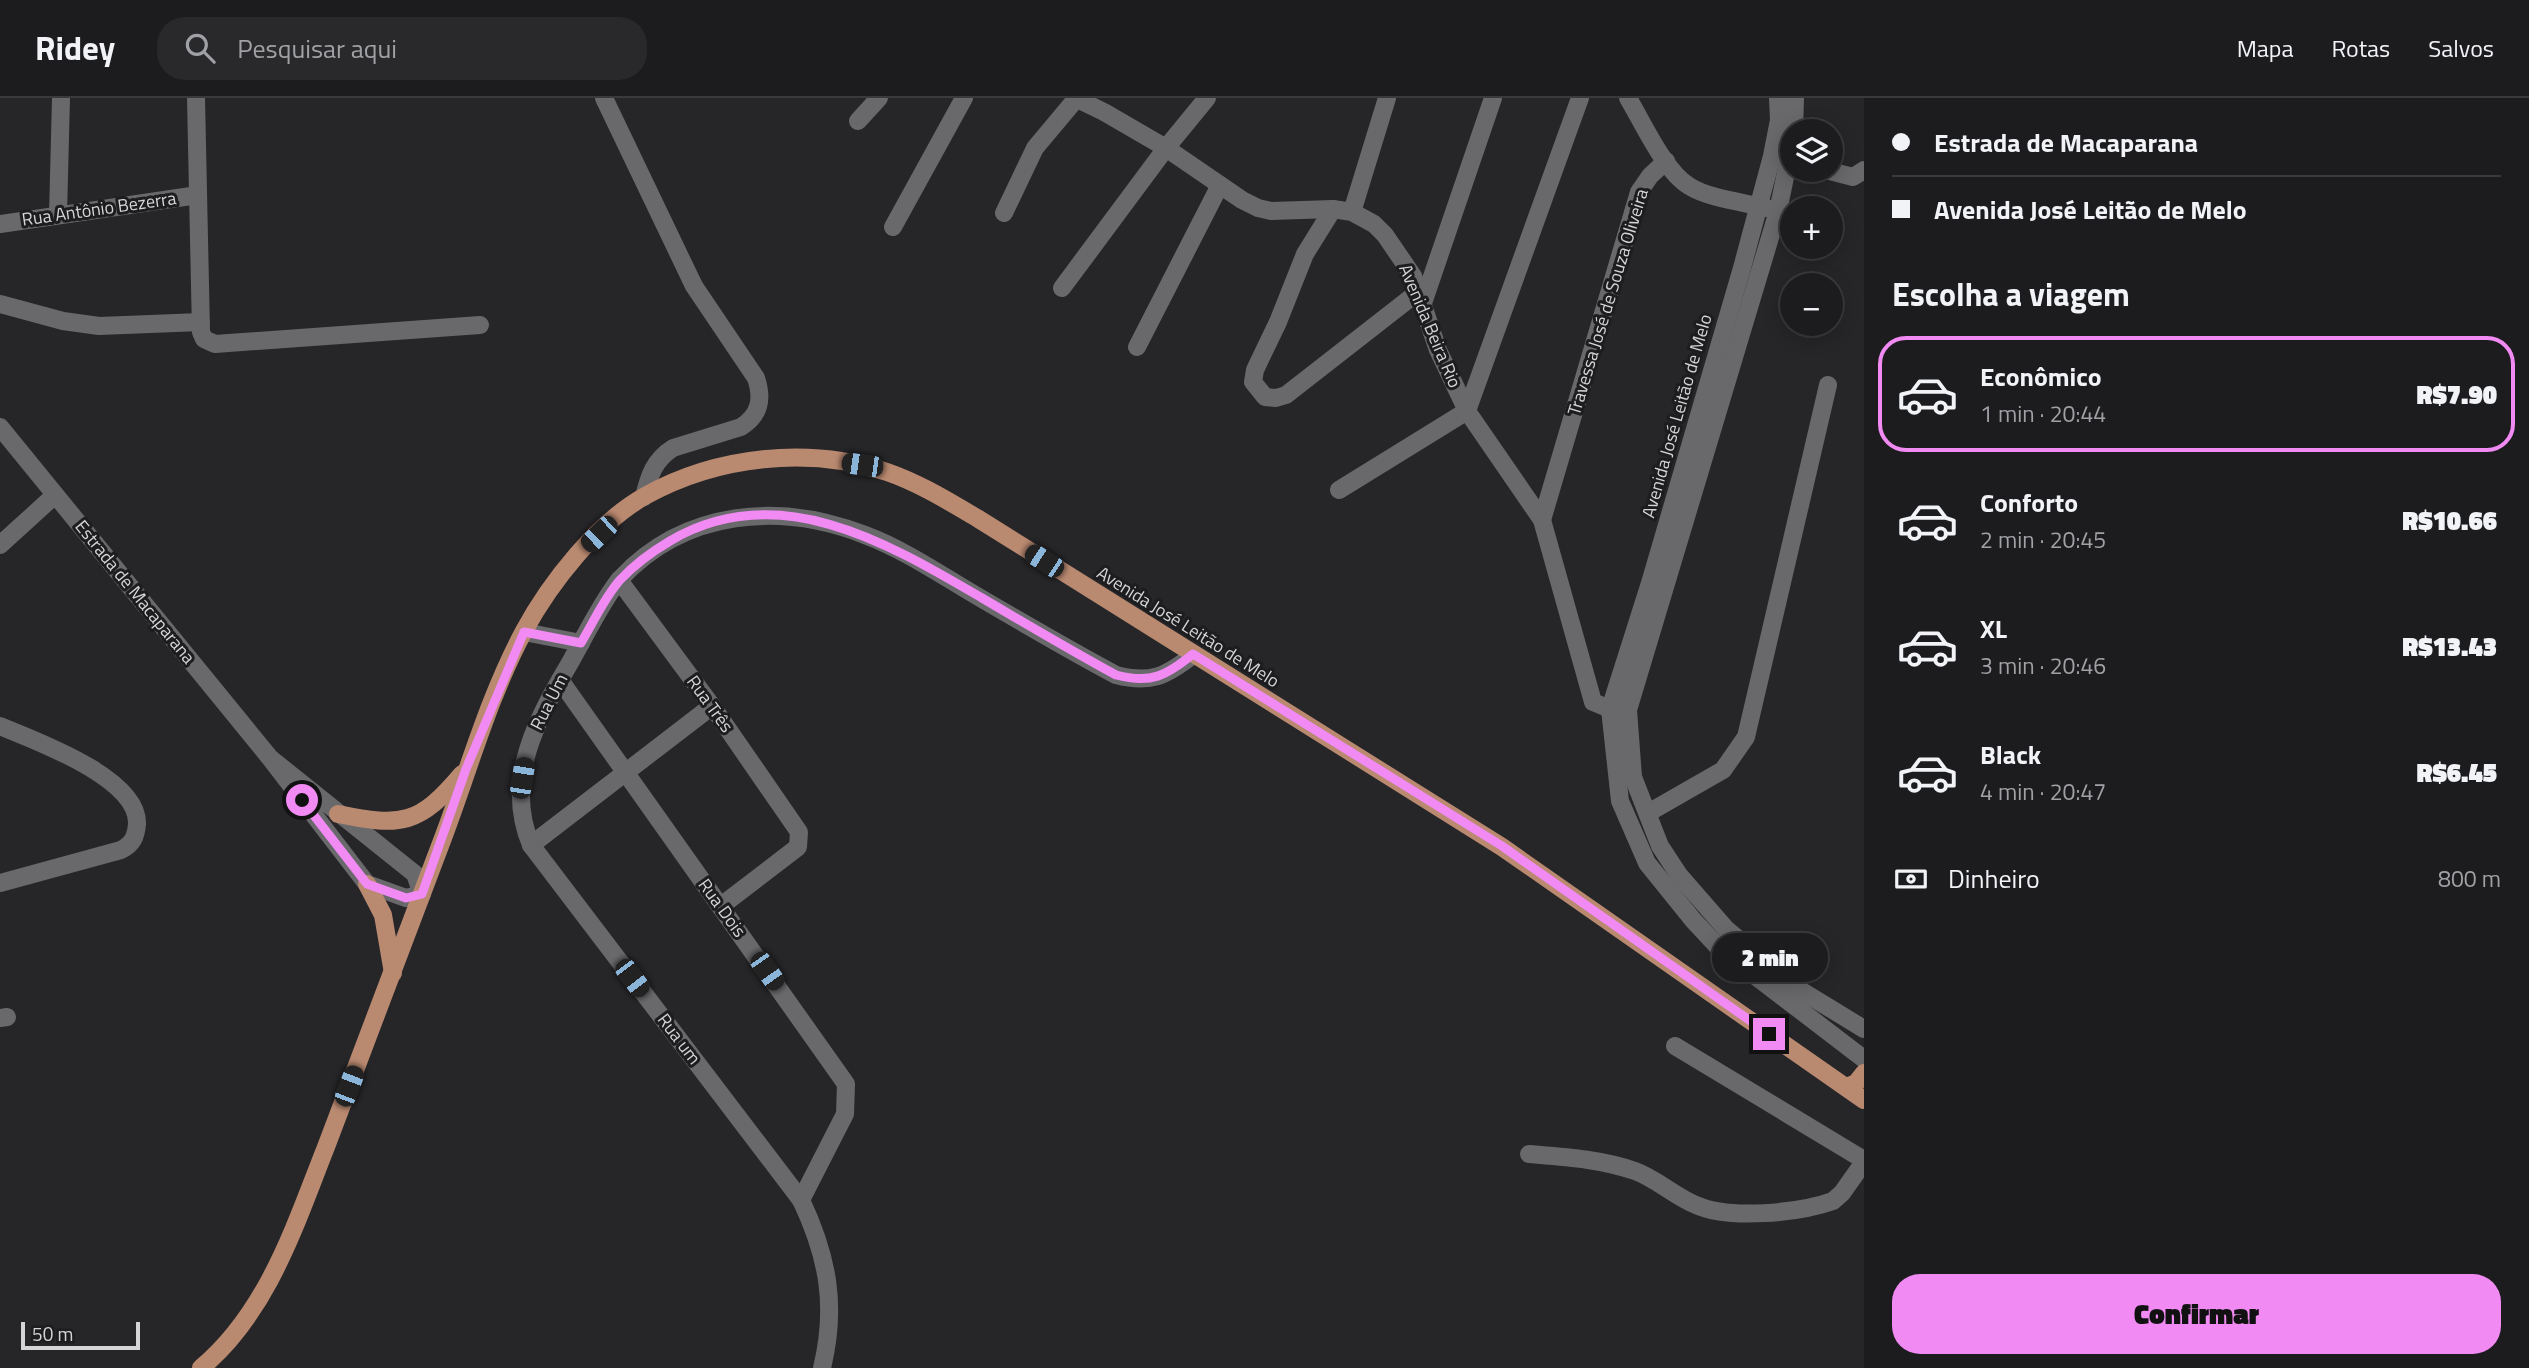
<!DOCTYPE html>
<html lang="pt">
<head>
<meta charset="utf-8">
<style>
	:root { --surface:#1c1c1f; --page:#29292c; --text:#f1f3f6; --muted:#a0a1a4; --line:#3a3a3d; --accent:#f28af3 }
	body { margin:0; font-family:"Titillium Web",sans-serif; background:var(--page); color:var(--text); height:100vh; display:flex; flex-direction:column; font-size:26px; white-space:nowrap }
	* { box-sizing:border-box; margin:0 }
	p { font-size:23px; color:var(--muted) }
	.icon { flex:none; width:38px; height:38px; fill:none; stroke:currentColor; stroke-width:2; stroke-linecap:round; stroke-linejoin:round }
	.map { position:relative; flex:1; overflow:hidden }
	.drawer { display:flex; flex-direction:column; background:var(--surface); width:665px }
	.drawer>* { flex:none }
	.hud { display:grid; align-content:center; height:154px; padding:0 28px; background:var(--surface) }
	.fabs { position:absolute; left:1780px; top:21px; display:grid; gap:14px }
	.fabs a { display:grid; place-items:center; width:63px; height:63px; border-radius:50%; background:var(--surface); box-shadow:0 4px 18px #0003,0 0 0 2px var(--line); font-size:35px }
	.scale { position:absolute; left:21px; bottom:18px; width:119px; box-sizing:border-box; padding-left:7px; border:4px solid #d5d5d7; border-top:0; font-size:19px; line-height:24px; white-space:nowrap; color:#d5d5d7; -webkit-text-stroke:5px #1d1d1f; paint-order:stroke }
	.end { position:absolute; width:32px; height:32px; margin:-16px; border:9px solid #f28af3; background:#111; box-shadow:0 0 0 4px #111 }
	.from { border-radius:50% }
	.bubble { position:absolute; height:49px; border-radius:24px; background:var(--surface); box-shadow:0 4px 18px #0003,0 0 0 2px var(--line); font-size:23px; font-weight:800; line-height:49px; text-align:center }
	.car { position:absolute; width:21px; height:42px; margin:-21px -10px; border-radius:9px; box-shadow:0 0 5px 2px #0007; background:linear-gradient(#222 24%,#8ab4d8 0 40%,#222 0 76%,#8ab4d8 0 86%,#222 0) }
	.hud b { display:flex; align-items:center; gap:24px; height:66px; font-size:26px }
	.hud b+b { border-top:2px solid var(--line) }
	.hud i { width:18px; height:18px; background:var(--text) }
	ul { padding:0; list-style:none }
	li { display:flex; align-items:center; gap:21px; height:116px; margin:0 14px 10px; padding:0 14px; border:4px solid transparent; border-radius:28px }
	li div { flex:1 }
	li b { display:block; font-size:26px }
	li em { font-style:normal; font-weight:800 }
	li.active { border-color:var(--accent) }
	li>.icon { width:63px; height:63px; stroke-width:1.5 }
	h2 { padding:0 28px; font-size:32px; line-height:84px }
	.pay { display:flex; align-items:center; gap:18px; height:77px; padding:0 28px; font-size:26px }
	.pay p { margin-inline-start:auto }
	.primary-button { display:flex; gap:14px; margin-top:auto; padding:14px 28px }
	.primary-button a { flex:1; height:80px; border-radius:28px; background:var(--accent); color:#111; font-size:28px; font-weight:800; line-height:80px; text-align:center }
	header { display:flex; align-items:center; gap:42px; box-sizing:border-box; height:98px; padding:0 35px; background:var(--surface); border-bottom:2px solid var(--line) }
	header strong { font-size:33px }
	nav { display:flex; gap:38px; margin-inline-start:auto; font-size:24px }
	.search { width:490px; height:63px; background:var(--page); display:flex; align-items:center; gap:18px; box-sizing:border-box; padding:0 24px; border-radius:28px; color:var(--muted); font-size:26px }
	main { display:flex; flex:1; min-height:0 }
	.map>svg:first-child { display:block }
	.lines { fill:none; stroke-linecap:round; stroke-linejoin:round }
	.street { stroke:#69696c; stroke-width:18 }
	.secondary { stroke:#69696c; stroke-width:18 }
	.primary { stroke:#b98970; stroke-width:18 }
	.route { stroke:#f28af3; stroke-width:9 }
	.labels { text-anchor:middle; stroke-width:6; stroke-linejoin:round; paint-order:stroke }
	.street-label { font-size:18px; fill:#d5d5d7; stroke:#1d1d1f }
</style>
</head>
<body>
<header>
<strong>Ridey</strong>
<div class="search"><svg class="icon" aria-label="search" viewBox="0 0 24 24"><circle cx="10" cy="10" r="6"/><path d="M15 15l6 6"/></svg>Pesquisar aqui</div>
<nav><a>Mapa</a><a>Rotas</a><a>Salvos</a></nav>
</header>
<main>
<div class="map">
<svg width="1864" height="1270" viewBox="0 0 1864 1270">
	<rect width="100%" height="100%" fill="#262629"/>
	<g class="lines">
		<g class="street">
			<polyline points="196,0 201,234 204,241 215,246 480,227"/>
			<path d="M 604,0 L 694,188 L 756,280 C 763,301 760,317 741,329 L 673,350 C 654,362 649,378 644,399"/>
			<polyline points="1075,0 1104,14 1166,50 1242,102 1258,110 1271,113 1333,111 1352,114 1374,126 1385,137 1413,178 1438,252 1467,313 1542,422 1593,604 1610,611 1625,611"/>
			<path d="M 1628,0 C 1643,25 1665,74 1689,88 C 1711,102 1752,105 1778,113"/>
			<polyline points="858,23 879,0"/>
			<polyline points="1826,72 1853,79 1864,72"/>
			<polyline points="1333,111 1305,156 1278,224 1255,272 1253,284 1265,299 1276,300 1286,297 1418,194"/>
			<polyline points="1352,114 1387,0"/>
			<polyline points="1004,115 1035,50 1076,1"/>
			<polyline points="58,117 61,0"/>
			<polyline points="0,126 198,97"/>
			<polyline points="893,129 964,0"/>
			<polyline points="1062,190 1166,50 1207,0"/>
			<polyline points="0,206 63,223 99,228 201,224"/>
			<polyline points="1422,208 1493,0"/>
			<polyline points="1137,249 1220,87"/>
			<polyline points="1339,392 1467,313 1580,0"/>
			<polyline points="1542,422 1639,94 1650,78 1666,63"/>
			<polyline points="0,447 55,397"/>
			<polyline points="619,482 712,608 799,734 798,749 721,808"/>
			<polyline points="524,534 581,545"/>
			<path d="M 560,582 L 846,986 L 845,1016 L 801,1102 C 828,1159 837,1208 822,1270"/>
			<path d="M 0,628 C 36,643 139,680 137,726 C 136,738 133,746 121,752 L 0,785"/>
			<polyline points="1648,715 1723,672 1746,639 1828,287"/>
			<polyline points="531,747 712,608"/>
			<polyline points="0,920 7,919"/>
			<polyline points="1675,948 1864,1062"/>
			<path d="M 1529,1056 C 1565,1059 1600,1061 1635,1073 C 1657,1081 1674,1098 1696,1107 C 1729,1122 1799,1115 1833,1103 L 1842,1095 L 1864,1064"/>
			<path d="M 801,1102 L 531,747 C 503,681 538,619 571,563 C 584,540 603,501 620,481 C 685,411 780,404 865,437 C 905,452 941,477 977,498 C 1023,525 1069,552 1116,577 C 1151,586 1166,578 1193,557"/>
		</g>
		<g class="secondary">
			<polyline points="1778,0 1779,22 1772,58 1742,170 1650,485 1610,611 1620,703 1647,765 1693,822 1720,851 1864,961"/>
			<polyline points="1794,33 1795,0"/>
			<polyline points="1792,46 1778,113 1628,612 1633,679 1660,748 1679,777 1726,831 1800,892 1864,931"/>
			<polyline points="0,329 270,660 367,786 406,800 422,796 415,776 270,660"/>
		</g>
		<g class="primary">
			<path d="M 338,716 C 402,729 419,727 462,676"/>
			<polyline points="367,786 383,817 393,875"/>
			<polyline points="1846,989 1856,985 1864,975"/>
			<path d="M 201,1270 C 268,1214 295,1127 326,1049 C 366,946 405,843 443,740 C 469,671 489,598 524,533 C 550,485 597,425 645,398 C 717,358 808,348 887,374 C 919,385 948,403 977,420 L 1502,749 L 1864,1002"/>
		</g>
	</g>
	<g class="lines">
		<path class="route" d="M 302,702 L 367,786 L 406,800 L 422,796 L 466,671 L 524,534 L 581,545 C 593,525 604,500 620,482 C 634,467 653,453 670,443 C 778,379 888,445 982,500 C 1026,526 1070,552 1116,577 C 1151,586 1166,578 1193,556 L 1502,748 L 1769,936"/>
	</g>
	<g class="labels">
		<g class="street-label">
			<text transform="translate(99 111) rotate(-8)" y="6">Rua Antônio Bezerra</text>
			<text transform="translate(1608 204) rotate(-73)" y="6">Travessa José de Souza Oliveira</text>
			<text transform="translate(1430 228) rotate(67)" y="6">Avenida Beira Rio</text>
			<text transform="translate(1677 318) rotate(-74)" y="6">Avenida José Leitão de Melo</text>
			<text transform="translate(135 494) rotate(51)" y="6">Estrada de Macaparana</text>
			<text transform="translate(1188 529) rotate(32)" y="6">Avenida José Leitão de Melo</text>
			<text transform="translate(549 604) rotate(-63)" y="6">Rua Um</text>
			<text transform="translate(710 606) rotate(54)" y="6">Rua Três</text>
			<text transform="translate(722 810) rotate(54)" y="6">Rua Dois</text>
			<text transform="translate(679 941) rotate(53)" y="6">Rua um</text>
		</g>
	</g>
</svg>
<div class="fabs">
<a><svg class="icon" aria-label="layers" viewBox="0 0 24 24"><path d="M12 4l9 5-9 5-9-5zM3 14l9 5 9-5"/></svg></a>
<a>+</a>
<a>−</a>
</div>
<div class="scale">50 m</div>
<i class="end from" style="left:302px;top:702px"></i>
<i class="end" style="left:1769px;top:936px"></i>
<div class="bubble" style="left:1712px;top:835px;width:116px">2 min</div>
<i class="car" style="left:862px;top:367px;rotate:278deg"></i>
<i class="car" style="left:599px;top:436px;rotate:226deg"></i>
<i class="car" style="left:1044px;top:463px;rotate:303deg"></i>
<i class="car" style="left:522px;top:680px;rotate:9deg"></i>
<i class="car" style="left:767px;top:873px;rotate:145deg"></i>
<i class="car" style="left:632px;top:880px;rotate:143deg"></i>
<i class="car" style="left:349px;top:988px;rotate:21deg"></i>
</div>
<section class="drawer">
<div class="hud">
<b><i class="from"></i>Estrada de Macaparana</b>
<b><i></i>Avenida José Leitão de Melo</b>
</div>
<h2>Escolha a viagem</h2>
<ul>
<li class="active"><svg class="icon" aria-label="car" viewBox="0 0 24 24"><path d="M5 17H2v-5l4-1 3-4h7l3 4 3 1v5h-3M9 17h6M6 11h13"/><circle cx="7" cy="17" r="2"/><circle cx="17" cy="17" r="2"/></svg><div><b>Econômico</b><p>1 min · 20:44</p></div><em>R$7.90</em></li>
<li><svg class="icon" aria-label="car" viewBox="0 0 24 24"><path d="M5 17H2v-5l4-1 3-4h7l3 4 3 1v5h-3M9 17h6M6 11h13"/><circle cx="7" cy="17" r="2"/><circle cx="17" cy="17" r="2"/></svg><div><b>Conforto</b><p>2 min · 20:45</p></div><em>R$10.66</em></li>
<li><svg class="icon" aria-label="car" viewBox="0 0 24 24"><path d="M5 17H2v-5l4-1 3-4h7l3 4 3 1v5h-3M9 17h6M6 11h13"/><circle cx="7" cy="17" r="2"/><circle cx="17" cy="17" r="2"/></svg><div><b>XL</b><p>3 min · 20:46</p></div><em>R$13.43</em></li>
<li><svg class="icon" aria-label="car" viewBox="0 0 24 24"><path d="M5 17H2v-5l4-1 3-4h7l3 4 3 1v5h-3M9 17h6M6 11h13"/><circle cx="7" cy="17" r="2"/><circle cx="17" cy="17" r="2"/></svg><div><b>Black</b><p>4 min · 20:47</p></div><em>R$6.45</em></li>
</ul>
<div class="pay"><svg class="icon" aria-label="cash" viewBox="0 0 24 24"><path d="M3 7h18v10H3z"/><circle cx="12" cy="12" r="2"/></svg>Dinheiro<p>800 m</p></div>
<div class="primary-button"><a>Confirmar</a></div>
</section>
</main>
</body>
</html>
